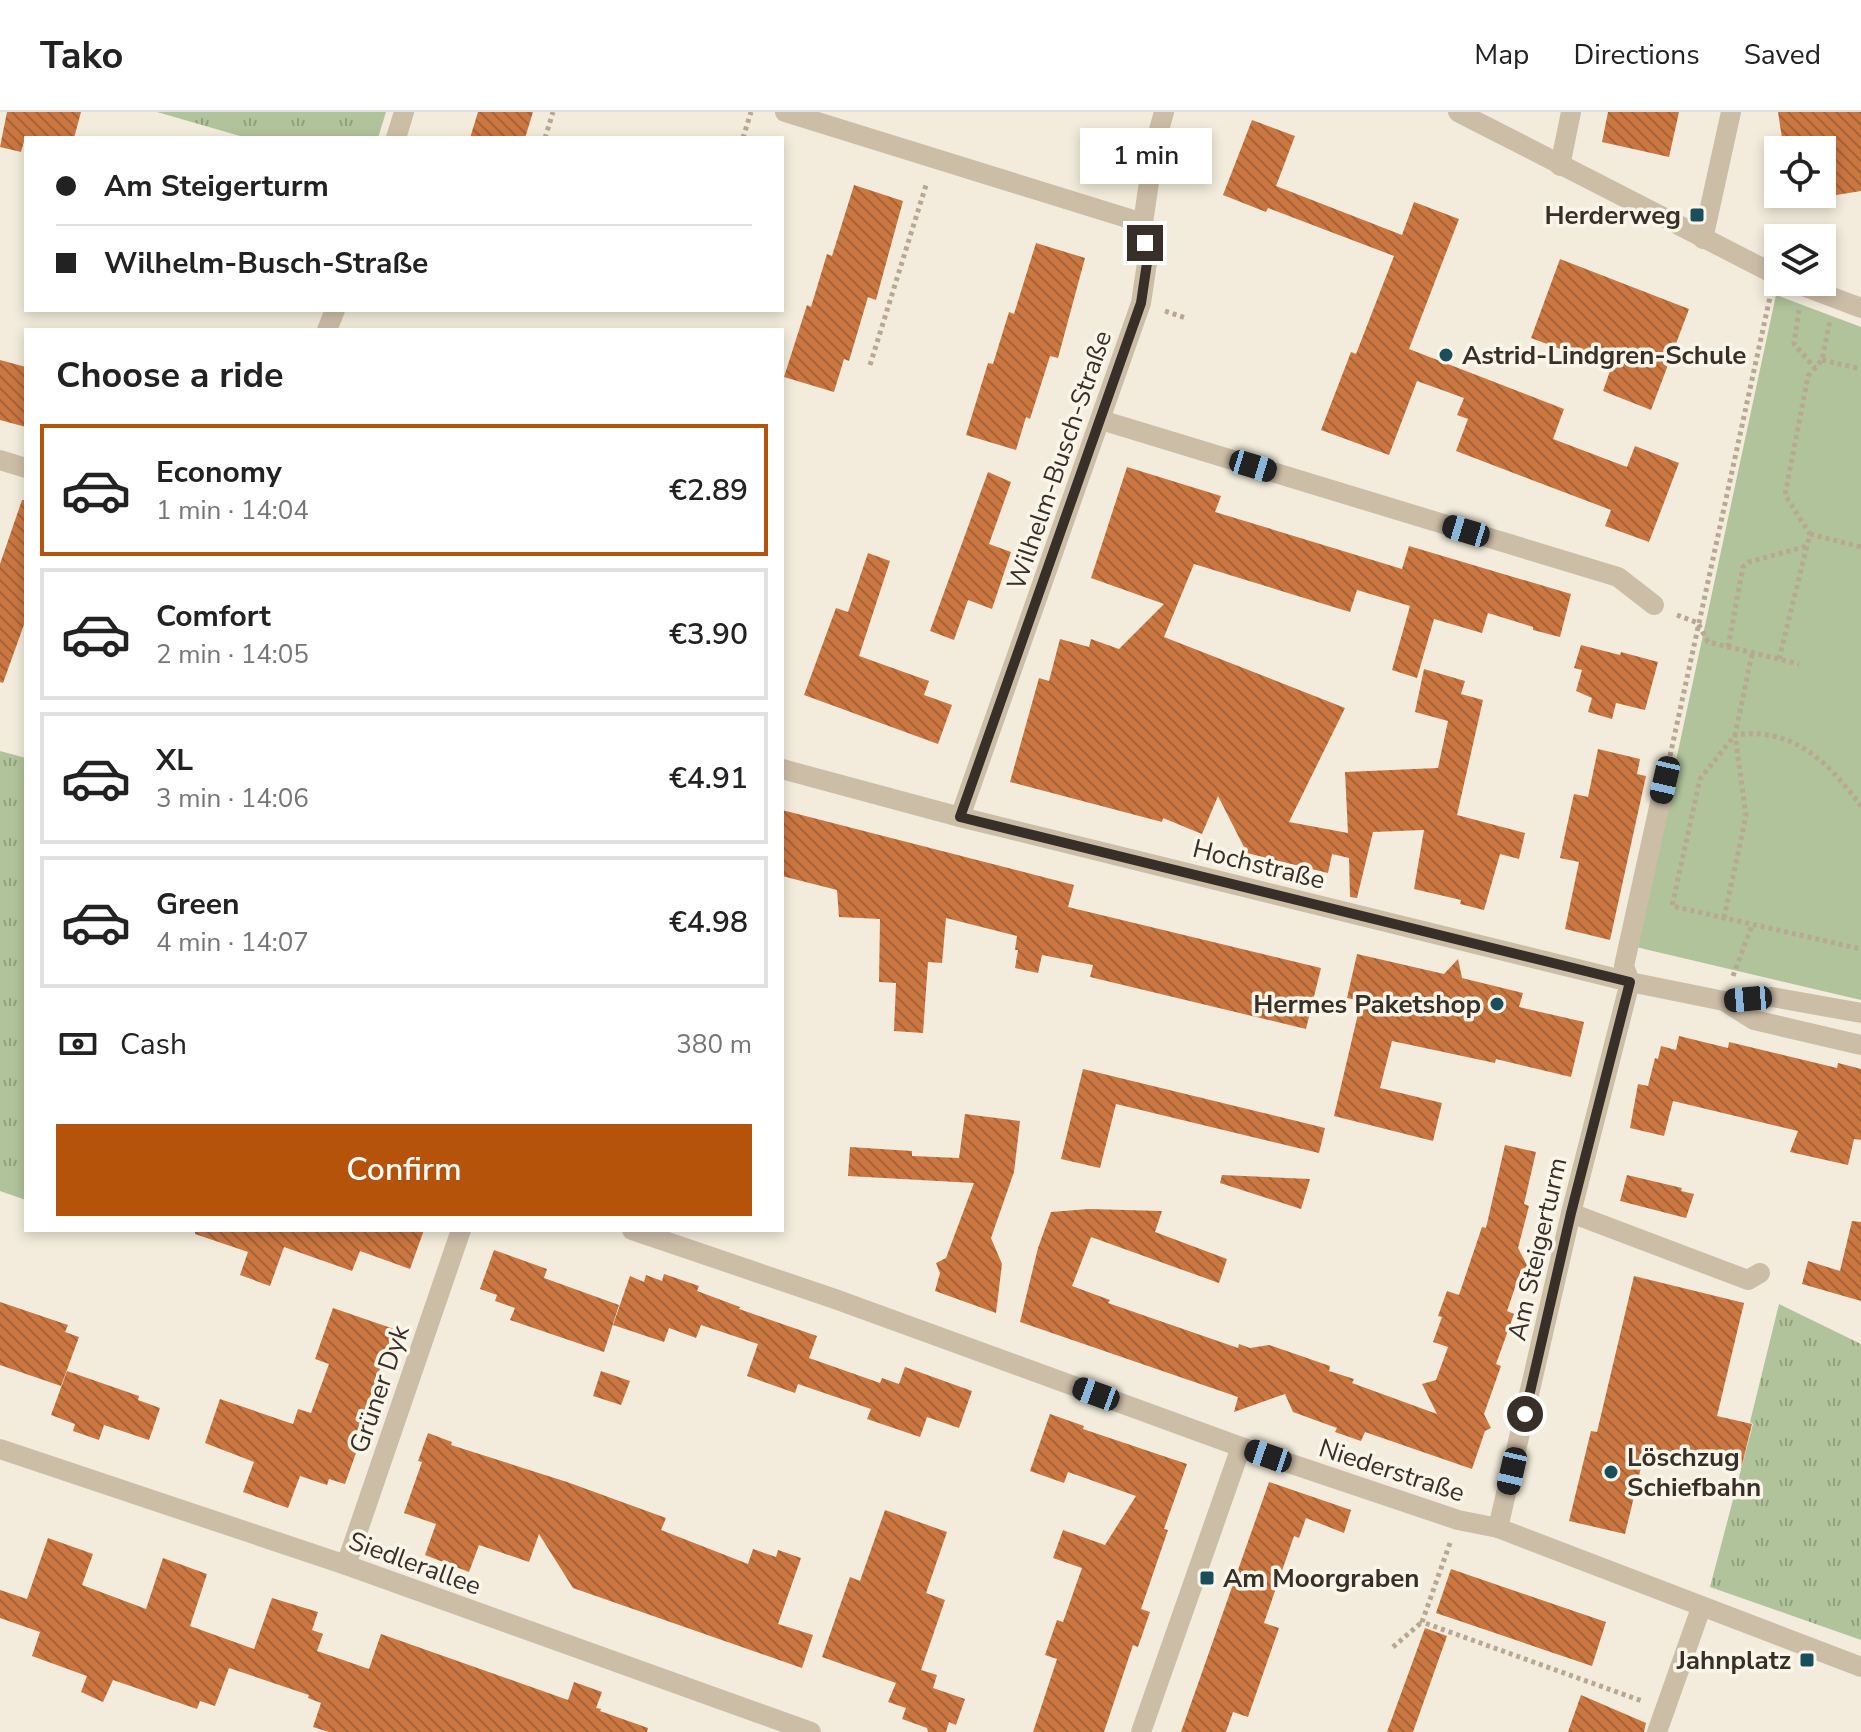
<!DOCTYPE html>
<html lang="en">
<head>
<meta charset="utf-8">
<style>
	:root { --surface:#fff; --page:#f2f2f2; --text:#222; --muted:#767676; --line:#e0e0e0; --accent:#b45309 }
	body { margin:0; font-family:"Nunito Sans",sans-serif; background:var(--page); color:var(--text); height:100vh; display:flex; flex-direction:column; font-size:30px; white-space:nowrap }
	* { box-sizing:border-box; margin:0 }
	p { font-size:26px; color:var(--muted) }
	.icon { flex:none; width:44px; height:44px; fill:none; stroke:currentColor; stroke-width:2; stroke-linecap:round; stroke-linejoin:round }
	.map { position:relative; flex:1; overflow:hidden }
	.sheet { position:absolute; left:24px; top:216px; width:760px; height:904px; display:flex; flex-direction:column; background:var(--surface); border-radius:0px; box-shadow:0 4px 12px #0003 }
	.sheet>* { flex:none }
	.banner { position:absolute; left:24px; top:24px; width:760px; height:176px; border-radius:0px; box-shadow:0 4px 12px #0003; display:grid; align-content:center; height:176px; padding:0 32px; background:var(--surface) }
	.tools { position:absolute; left:1764px; top:24px; display:grid; gap:16px }
	.tools a { display:grid; place-items:center; width:72px; height:72px; border-radius:0px; background:var(--surface); box-shadow:0 4px 12px #0003; font-size:40px }
	.end { position:absolute; width:36px; height:36px; margin:-18px; border:10px solid #382f28; background:#fff; box-shadow:0 0 0 4px #fff }
	.from { border-radius:50% }
	.bubble { position:absolute; height:56px; border-radius:0px; background:var(--surface); box-shadow:0 4px 12px #0003; font-size:26px; font-weight:600; line-height:56px; text-align:center }
	.car { position:absolute; width:24px; height:48px; margin:-24px -12px; border-radius:10px; box-shadow:0 0 6px 2px #0007; background:linear-gradient(#222 24%,#8ab4d8 0 40%,#222 0 76%,#8ab4d8 0 86%,#222 0) }
	.banner b { display:flex; align-items:center; gap:28px; height:76px; font-size:30px }
	.banner b+b { border-top:2px solid var(--line) }
	.banner i { width:20px; height:20px; background:var(--text) }
	ul { padding:0; list-style:none }
	li { display:flex; align-items:center; gap:24px; height:132px; margin:0 16px 12px; padding:0 16px; border:4px solid var(--line); border-radius:0px }
	li div { flex:1 }
	li b { display:block; font-size:30px }
	li em { font-style:normal; font-weight:600 }
	li.active { border-color:var(--accent) }
	li>.icon { width:72px; height:72px; stroke-width:1.5 }
	h2 { padding:0 32px; font-size:36px; line-height:96px }
	.pay { display:flex; align-items:center; gap:20px; height:88px; padding:0 32px; font-size:30px }
	.pay p { margin-inline-start:auto }
	.button { display:flex; gap:16px; margin-top:auto; padding:16px 32px }
	.button a { flex:1; height:92px; border-radius:0px; background:var(--accent); color:#fff; font-size:32px; font-weight:600; line-height:92px; text-align:center }
	header { display:flex; align-items:center; gap:48px; box-sizing:border-box; height:112px; padding:0 40px; background:var(--surface); border-bottom:2px solid var(--line) }
	header strong { font-size:38px }
	nav { display:flex; gap:44px; margin-inline-start:auto; font-size:28px }
	.map>svg:first-child { display:block }
	.grass { fill:url(#grass-tufts) }
	.park { fill:#b0c39b }
	.building { fill:url(#building-back-hatch) }
	.lines { fill:none; stroke-linecap:round; stroke-linejoin:round }
	.path { stroke:#b8a891; stroke-width:5; stroke-dasharray:4 4; stroke-linecap:butt }
	.minor { stroke:#ccbda7; stroke-width:20 }
	.route { stroke:#382f28; stroke-width:10 }
	.poi-dot { fill:#1b4e5c; stroke:#faf5e9; stroke-width:3 }
	.labels { text-anchor:middle; stroke-width:7; stroke-linejoin:round; paint-order:stroke }
	.poi-label { font-size:26px; font-weight:bold; fill:#382f28; stroke:#faf5e9; text-anchor:end }
	.street-label { font-size:26px; fill:#382f28; stroke:#faf5e9 }
</style>
</head>
<body>
<header>
<strong>Tako</strong>
<nav><a>Map</a><a>Directions</a><a>Saved</a></nav>
</header>
<div class="map">
<svg width="1861" height="1620" viewBox="0 0 1861 1620">
	<defs>
		<pattern id="grass-tufts" width="24" height="20" patternUnits="userSpaceOnUse" patternTransform="scale(2)"><rect width="24" height="20" fill="#b0c39b"/><path d="M3 7l-1-3M5 7V3M7 7l1-3M15 17l-1-3M17 17v-4M19 17l1-3" fill="none" stroke="#909f7e"/></pattern>
		<pattern id="building-back-hatch" width="6" height="6" patternUnits="userSpaceOnUse" patternTransform="scale(2)"><rect width="6" height="6" fill="#cb7742"/><path d="M-1 5l2 2M0 0l6 6M5-1l2 2" fill="none" stroke="#a66237"/></pattern>
	</defs>
	<rect width="100%" height="100%" fill="#f3ecdc"/>
	<g class="grass">
		<polygon points="157,0 386,0 378,26 247,26"/>
		<polygon points="0,639 26,646 26,1088 0,1079"/>
		<polygon points="1779,1192 1861,1232 1861,1528 1710,1475 1753,1312 1750,1310"/>
	</g>
	<polygon class="park" points="1776,183 1861,215 1861,888 1636,835"/>
	<g class="building">
		<polygon points="7,0 81,0 74,26 25,26 21,40 0,35"/>
		<polygon points="478,0 533,0 525,26 470,26"/>
		<polygon points="1608,0 1679,0 1669,45 1602,30"/>
		<polygon points="1778,0 1861,0 1861,79 1793,90 1790,82 1822,82 1822,38 1778,38 1778,49 1770,28 1782,26"/>
		<polygon points="1252,8 1295,24 1276,74 1402,123 1414,90 1459,107 1409,237 1564,297 1553,327 1627,355 1635,334 1679,351 1649,430 1605,414 1611,398 1456,339 1468,307 1457,303 1464,286 1417,269 1389,343 1321,318 1351,240 1356,242 1394,144 1268,96 1266,100 1223,83"/>
		<polygon points="854,73 903,89 876,188 868,185 849,249 844,247 834,280 784,265 807,193 811,195 827,142 832,144"/>
		<polygon points="1036,131 1085,146 1058,246 1050,244 1030,307 1026,305 1016,338 966,323 988,251 993,252 1009,200 1014,202"/>
		<polygon points="1560,147 1689,197 1651,298 1603,279 1611,256 1531,226"/>
		<polygon points="0,248 26,255 26,315 0,308"/>
		<polygon points="1127,355 1221,384 1215,400 1402,457 1409,434 1571,482 1560,525 1533,518 1533,515 1488,501 1482,521 1434,507 1417,566 1392,558 1410,494 1357,478 1350,500 1194,452 1164,525 1345,596 1289,710 1348,721 1345,660 1438,656 1448,609 1415,600 1424,557 1465,569 1461,582 1483,588 1457,703 1525,721 1519,747 1500,742 1484,798 1460,792 1461,788 1414,777 1424,718 1373,720 1357,786 1350,785 1349,746 1332,742 1328,761 1247,741 1218,684 1202,722 1163,706 1162,710 1010,670 1039,566 1049,569 1060,527 1089,535 1091,527 1119,537 1164,492 1091,466"/>
		<polygon points="988,360 1011,370 989,432 1011,440 992,497 968,488 954,528 930,519"/>
		<polygon points="22,388 26,388 26,507 3,571 0,570 0,452"/>
		<polygon points="868,441 890,449 859,544 929,569 924,583 952,593 938,632 804,583 836,496 848,500"/>
		<polygon points="1581,533 1620,543 1621,540 1658,550 1645,598 1616,591 1612,607 1588,600 1592,586 1576,579 1582,558 1574,556"/>
		<polygon points="1598,637 1640,647 1637,662 1646,664 1610,828 1565,817 1579,750 1560,746 1574,682 1588,685"/>
		<polygon points="782,698 1074,773 1068,795 1321,856 1306,917 1090,865 1093,853 1042,843 1038,861 1015,856 1018,838 1015,838 1017,824 946,806 942,851 928,850 923,921 894,919 896,871 879,870 880,807 839,805 837,778 782,764"/>
		<polygon points="1357,842 1444,862 1458,847 1462,866 1523,881 1519,895 1584,910 1571,965 1496,947 1495,951 1392,929 1380,976 1442,991 1433,1029 1334,1004 1361,889 1347,886"/>
		<polygon points="1679,924 1728,936 1729,930 1837,956 1838,951 1861,957 1861,1028 1854,1027 1848,1053 1790,1040 1798,1019 1673,989 1664,1024 1630,1016 1638,972 1648,974 1655,946 1658,947 1661,934 1676,938"/>
		<polygon points="1083,957 1325,1016 1319,1041 1116,992 1100,1056 1061,1047"/>
		<polygon points="965,1002 1020,1009 1014,1060 991,1126 1002,1152 996,1201 935,1179 940,1161 936,1151 946,1146 974,1071 848,1064 850,1035 912,1039 912,1044 959,1046"/>
		<polygon points="1505,1033 1536,1040 1524,1092 1529,1094 1518,1136 1528,1155 1521,1158 1507,1199 1514,1202 1496,1252 1501,1254 1484,1302 1491,1316 1485,1319 1472,1357 1365,1320 1361,1329 1335,1320 1337,1316 1293,1300 1285,1282 1234,1300 1238,1285 1020,1210 1038,1136 1051,1100 1089,1097 1162,1099 1155,1120 1227,1147 1219,1171 1091,1125 1072,1174 1110,1188 1108,1191 1238,1236 1239,1232 1250,1236 1269,1233 1330,1254 1329,1259 1354,1267 1352,1271 1437,1302 1422,1272 1436,1268 1448,1235 1433,1230 1442,1205 1438,1204 1447,1179 1459,1183 1482,1115 1486,1116"/>
		<polygon points="1222,1063 1310,1067 1301,1097 1220,1071"/>
		<polygon points="1627,1063 1682,1076 1681,1079 1694,1082 1686,1106 1620,1089"/>
		<polygon points="1852,1109 1861,1110 1861,1189 1802,1172 1808,1149 1840,1159"/>
		<polygon points="195,1118 424,1118 410,1157 360,1139 352,1159 284,1135 270,1174 240,1163 248,1140 195,1122"/>
		<polygon points="494,1138 547,1157 544,1166 619,1193 604,1240 510,1208 515,1196 495,1189 497,1183 480,1177"/>
		<polygon points="664,1162 699,1174 697,1179 740,1195 739,1197 817,1224 809,1246 880,1271 882,1266 899,1272 905,1255 972,1279 959,1316 927,1305 920,1325 867,1307 871,1297 798,1272 795,1281 747,1264 758,1232 701,1213 696,1226 669,1216 664,1230 613,1213 630,1164 644,1170 646,1163 662,1169"/>
		<polygon points="1634,1164 1744,1191 1717,1304 1752,1312 1741,1357 1646,1335 1625,1422 1569,1409 1591,1319 1597,1320"/>
		<polygon points="0,1190 68,1213 65,1220 79,1225 61,1274 0,1253"/>
		<polygon points="333,1196 394,1217 352,1336 357,1338 345,1372 329,1367 327,1373 300,1364 288,1396 243,1380 254,1350 205,1331 220,1287 293,1312 298,1297 311,1301 329,1252 315,1247"/>
		<polygon points="67,1259 139,1284 138,1288 160,1296 149,1328 104,1313 99,1328 73,1319 75,1312 51,1303"/>
		<polygon points="601,1259 630,1269 621,1293 593,1284"/>
		<polygon points="1050,1302 1084,1314 1083,1317 1187,1352 1164,1417 1168,1418 1141,1497 1150,1500 1138,1535 1133,1533 1104,1620 1033,1620 1057,1547 1045,1543 1057,1508 1063,1510 1082,1456 1053,1446 1063,1418 1105,1433 1136,1384 1068,1360 1064,1371 1030,1359"/>
		<polygon points="428,1321 452,1330 451,1333 567,1370 666,1406 661,1418 748,1452 753,1437 776,1445 778,1438 801,1446 778,1512 813,1523 802,1556 573,1476 539,1422 529,1450 479,1433 469,1460 425,1443 436,1412 404,1401 422,1350 418,1349"/>
		<polygon points="1269,1370 1351,1398 1344,1421 1306,1406 1299,1426 1294,1424 1264,1511 1279,1516 1248,1605 1233,1600 1226,1620 1181,1620"/>
		<polygon points="885,1398 947,1420 926,1481 945,1488 921,1558 937,1563 933,1576 965,1587 956,1613 949,1610 946,1620 928,1620 927,1616 902,1607 906,1596 888,1590 896,1571 822,1545 850,1465 860,1469"/>
		<polygon points="48,1426 93,1442 82,1473 146,1497 163,1446 207,1462 190,1514 254,1537 272,1486 318,1500 312,1518 323,1522 317,1539 369,1557 381,1522 568,1588 574,1570 602,1580 596,1596 601,1597 600,1599 648,1616 647,1620 329,1620 313,1615 321,1591 308,1586 309,1583 229,1556 215,1594 200,1589 197,1597 113,1568 103,1590 81,1580 87,1564 32,1544 40,1520 0,1506 0,1478 27,1487"/>
		<polygon points="1451,1457 1606,1510 1592,1554 1436,1501"/>
		<polygon points="1425,1516 1447,1524 1413,1620 1387,1620"/>
		<polygon points="1581,1583 1646,1611 1644,1620 1568,1620"/>
	</g>
	<g class="lines">
		<g class="path">
			<polyline points="545,26 553,0"/>
			<polyline points="743,26 751,0"/>
			<polyline points="1799,198 1794,232 1815,256"/>
			<polyline points="1165,199 1186,206"/>
			<polyline points="1822,248 1861,257"/>
			<polyline points="870,253 927,70"/>
			<polyline points="1810,422 1861,435"/>
			<polyline points="1677,503 1698,511 1708,530 1799,552"/>
			<polyline points="1728,535 1743,455 1749,450 1807,434"/>
			<polyline points="1752,542 1735,623 1700,667 1672,794 1861,837"/>
			<polyline points="1779,547 1810,422 1785,383 1808,264 1822,248 1830,208"/>
			<polyline points="1670,644 1770,185"/>
			<path d="M 1724,806 L 1746,704 L 1735,623 C 1793,614 1829,651 1861,694"/>
			<polyline points="1733,864 1752,813"/>
			<polyline points="1450,1431 1422,1510 1642,1589"/>
			<polyline points="1393,1535 1422,1510"/>
		</g>
		<g class="minor">
			<polyline points="785,0 1143,111"/>
			<polyline points="1458,0 1778,164"/>
			<polyline points="396,26 404,0"/>
			<polyline points="1560,54 1571,0"/>
			<polyline points="1703,127 1731,0"/>
			<polyline points="1792,170 1861,196"/>
			<polyline points="327,218 335,198"/>
			<polyline points="1101,308 1618,465 1654,493"/>
			<polyline points="0,348 26,356"/>
			<polyline points="782,657 960,705 1630,870 1724,889 1772,885 1861,901"/>
			<polyline points="960,705 1141,191 1147,151 1143,111 1154,36 1164,0"/>
			<polyline points="1724,889 1754,908 1861,933"/>
			<polyline points="1571,1101 1748,1168 1760,1161"/>
			<polyline points="632,1118 835,1187 1241,1335 1458,1408 1498,1416 1861,1555"/>
			<polyline points="0,1337 346,1453 811,1620"/>
			<polyline points="1498,1416 1571,1101 1630,870 1624,854 1665,668"/>
			<polyline points="346,1453 461,1118"/>
			<polyline points="1141,1620 1241,1335"/>
			<polyline points="1657,1620 1701,1496"/>
		</g>
	</g>
	<g class="lines">
		<polyline class="route" points="1145,131 1147,151 1141,191 960,705 1630,870 1571,1101 1525,1302"/>
	</g>
	<g class="poi-dot">
		<rect x="1689" y="95" width="16" height="16" rx="4"/>
		<circle cx="1446" cy="243" r="8"/>
		<circle cx="1497" cy="892" r="8"/>
		<circle cx="1611" cy="1360" r="8"/>
		<rect x="1199" y="1458" width="16" height="16" rx="4"/>
		<rect x="1799" y="1540" width="16" height="16" rx="4"/>
	</g>
	<g class="labels">
		<g class="poi-label">
			<text x="1681" y="112">Herderweg</text>
			<text x="1462" y="252" text-anchor="start">Astrid-Lindgren-Schule</text>
			<text x="1481" y="901">Hermes Paketshop</text>
			<text x="1627" y="1354" text-anchor="start">Löschzug<tspan x="1627" dy="30">Schiefbahn</tspan></text>
			<text x="1223" y="1475" text-anchor="start">Am Moorgraben</text>
			<text x="1791" y="1557">Jahnplatz</text>
		</g>
		<g class="street-label">
			<text transform="translate(1059 348) rotate(-71)" y="9">Wilhelm-Busch-Straße</text>
			<text transform="translate(1259 752) rotate(14)" y="9">Hochstraße</text>
			<text transform="translate(1537 1137) rotate(-77)" y="9">Am Steigerturm</text>
			<text transform="translate(379 1277) rotate(-71)" y="9">Grüner Dyk</text>
			<text transform="translate(1392 1358) rotate(18)" y="9">Niederstraße</text>
			<text transform="translate(415 1451) rotate(20)" y="9">Siedlerallee</text>
		</g>
	</g>
</svg>
<div class="tools">
<a><svg class="icon" aria-label="locate" viewBox="0 0 24 24"><circle cx="12" cy="12" r="6"/><path d="M12 2v4M12 18v4M2 12h4M18 12h4"/></svg></a>
<a><svg class="icon" aria-label="layers" viewBox="0 0 24 24"><path d="M12 4l9 5-9 5-9-5zM3 14l9 5 9-5"/></svg></a>
</div>
<i class="end from" style="left:1525px;top:1302px"></i>
<i class="end" style="left:1145px;top:131px"></i>
<div class="bubble" style="left:1080px;top:16px;width:132px">1 min</div>
<i class="car" style="left:1253px;top:354px;rotate:107deg"></i>
<i class="car" style="left:1466px;top:419px;rotate:287deg"></i>
<i class="car" style="left:1665px;top:668px;rotate:193deg"></i>
<i class="car" style="left:1748px;top:887px;rotate:265deg"></i>
<i class="car" style="left:1096px;top:1282px;rotate:290deg"></i>
<i class="car" style="left:1268px;top:1344px;rotate:289deg"></i>
<i class="car" style="left:1512px;top:1359px;rotate:193deg"></i>
<div class="banner">
<b><i class="from"></i>Am Steigerturm</b>
<b><i></i>Wilhelm-Busch-Straße</b>
</div>
<section class="sheet">
<h2>Choose a ride</h2>
<ul>
<li class="active"><svg class="icon" aria-label="car" viewBox="0 0 24 24"><path d="M5 17H2v-5l4-1 3-4h7l3 4 3 1v5h-3M9 17h6M6 11h13"/><circle cx="7" cy="17" r="2"/><circle cx="17" cy="17" r="2"/></svg><div><b>Economy</b><p>1 min · 14:04</p></div><em>€2.89</em></li>
<li><svg class="icon" aria-label="car" viewBox="0 0 24 24"><path d="M5 17H2v-5l4-1 3-4h7l3 4 3 1v5h-3M9 17h6M6 11h13"/><circle cx="7" cy="17" r="2"/><circle cx="17" cy="17" r="2"/></svg><div><b>Comfort</b><p>2 min · 14:05</p></div><em>€3.90</em></li>
<li><svg class="icon" aria-label="car" viewBox="0 0 24 24"><path d="M5 17H2v-5l4-1 3-4h7l3 4 3 1v5h-3M9 17h6M6 11h13"/><circle cx="7" cy="17" r="2"/><circle cx="17" cy="17" r="2"/></svg><div><b>XL</b><p>3 min · 14:06</p></div><em>€4.91</em></li>
<li><svg class="icon" aria-label="car" viewBox="0 0 24 24"><path d="M5 17H2v-5l4-1 3-4h7l3 4 3 1v5h-3M9 17h6M6 11h13"/><circle cx="7" cy="17" r="2"/><circle cx="17" cy="17" r="2"/></svg><div><b>Green</b><p>4 min · 14:07</p></div><em>€4.98</em></li>
</ul>
<div class="pay"><svg class="icon" aria-label="cash" viewBox="0 0 24 24"><path d="M3 7h18v10H3z"/><circle cx="12" cy="12" r="2"/></svg>Cash<p>380 m</p></div>
<div class="button"><a>Confirm</a></div>
</section>
</div>
</body>
</html>
